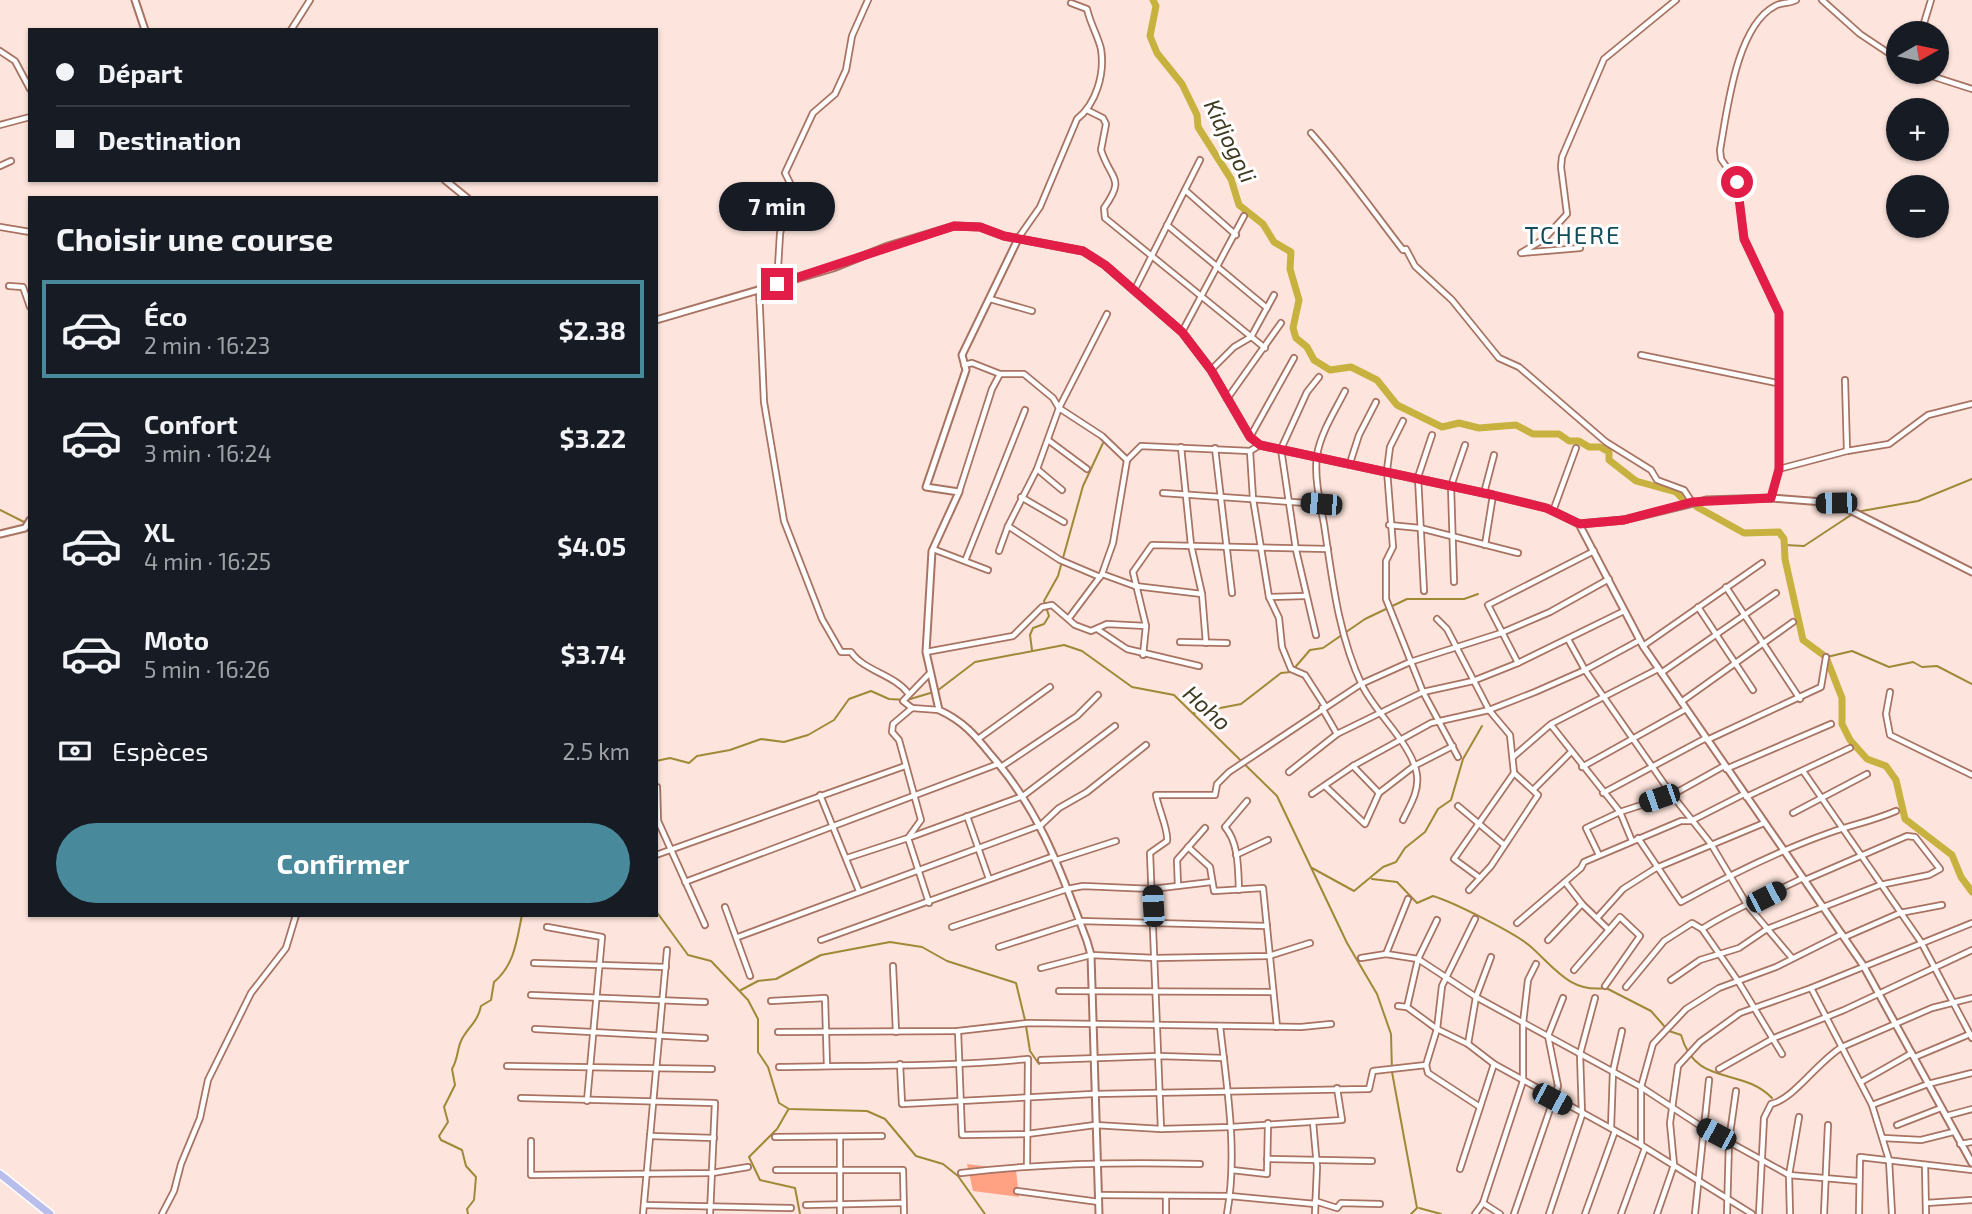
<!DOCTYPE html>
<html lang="fr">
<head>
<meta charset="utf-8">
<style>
	:root { --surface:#171b24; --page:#20242c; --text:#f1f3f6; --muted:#9ea1a6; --line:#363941; --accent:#48899b }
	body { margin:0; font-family:"Exo 2",sans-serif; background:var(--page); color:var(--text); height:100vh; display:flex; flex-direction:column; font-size:26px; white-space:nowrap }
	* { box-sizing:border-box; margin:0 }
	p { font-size:23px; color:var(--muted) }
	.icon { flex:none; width:38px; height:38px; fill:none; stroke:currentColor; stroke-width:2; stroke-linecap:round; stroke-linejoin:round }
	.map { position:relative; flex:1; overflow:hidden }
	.details { position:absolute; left:28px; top:196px; width:630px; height:721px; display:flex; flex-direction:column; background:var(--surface); border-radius:0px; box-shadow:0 2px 5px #0004 }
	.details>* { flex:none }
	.top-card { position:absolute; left:28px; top:28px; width:630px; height:154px; border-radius:0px; box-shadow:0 2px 5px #0004; display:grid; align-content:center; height:154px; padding:0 28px; background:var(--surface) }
	.needle { width:46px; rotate:81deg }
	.buttons { position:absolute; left:1886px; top:21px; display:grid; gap:14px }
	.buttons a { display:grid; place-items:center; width:63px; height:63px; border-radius:50%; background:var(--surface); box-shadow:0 2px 5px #0004; font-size:35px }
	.end { position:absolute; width:32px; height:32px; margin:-16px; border:9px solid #e11d48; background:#fff; box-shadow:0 0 0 4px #fff }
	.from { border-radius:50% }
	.bubble { position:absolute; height:49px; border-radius:24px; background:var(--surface); box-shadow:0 2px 5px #0004; font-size:23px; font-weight:700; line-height:49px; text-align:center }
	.car { position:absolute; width:21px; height:42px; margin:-21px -10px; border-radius:9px; box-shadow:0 0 5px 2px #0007; background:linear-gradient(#222 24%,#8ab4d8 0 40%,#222 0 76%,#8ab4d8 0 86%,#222 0) }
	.top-card b { display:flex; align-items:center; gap:24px; height:66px; font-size:26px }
	.top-card b+b { border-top:2px solid var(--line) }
	.top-card i { width:18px; height:18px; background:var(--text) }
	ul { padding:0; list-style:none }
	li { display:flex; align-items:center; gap:21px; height:98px; margin:0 14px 10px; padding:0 14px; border:4px solid transparent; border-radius:0px }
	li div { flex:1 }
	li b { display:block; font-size:26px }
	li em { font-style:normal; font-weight:700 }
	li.active { border-color:var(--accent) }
	li>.icon { width:63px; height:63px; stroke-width:1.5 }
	h2 { padding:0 28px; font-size:32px; line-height:84px }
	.pay { display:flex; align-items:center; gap:18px; height:77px; padding:0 28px; font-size:26px }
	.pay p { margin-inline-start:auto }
	.action { display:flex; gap:14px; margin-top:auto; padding:14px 28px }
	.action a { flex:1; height:80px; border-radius:42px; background:var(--accent); color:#fff; font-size:28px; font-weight:700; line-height:80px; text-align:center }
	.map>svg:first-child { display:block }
	.green { fill:#ffa182 }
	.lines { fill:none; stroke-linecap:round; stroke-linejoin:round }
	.stream { stroke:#9f8936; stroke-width:2 }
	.river { stroke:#c8b23f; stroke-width:7 }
	.minor-casing { stroke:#a87362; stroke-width:8 }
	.tertiary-casing { stroke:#a87362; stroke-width:9 }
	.primary-casing { stroke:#fff; stroke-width:10 }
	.minor { stroke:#fff; stroke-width:4.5 }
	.tertiary { stroke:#fff; stroke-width:5 }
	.primary { stroke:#b8bdec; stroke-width:7 }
	.route { stroke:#e11d48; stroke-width:9 }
	.labels { text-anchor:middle; stroke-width:6; stroke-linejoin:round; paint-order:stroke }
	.water-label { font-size:23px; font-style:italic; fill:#3f3a21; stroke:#fff }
	.quarter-label { font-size:24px; letter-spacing:2px; fill:#144b59; stroke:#fff }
</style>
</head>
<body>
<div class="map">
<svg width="1972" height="1214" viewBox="0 0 1972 1214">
	<rect width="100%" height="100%" fill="#fde5dd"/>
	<polygon class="green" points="967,1164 1016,1170 1019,1197 973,1191"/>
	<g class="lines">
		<g class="stream">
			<polyline points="0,510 30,525"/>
			<polyline points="1856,512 1918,501 1972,479"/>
			<polyline points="1785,545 1804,546 1851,515"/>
			<polyline points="1032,650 1030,635 1033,628 1044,624 1049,616 1044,601 1058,576 1083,486 1103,443"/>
			<polyline points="1827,657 1852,651 1889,667 1913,662 1922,667 1937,666 1972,684"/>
			<polyline points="1194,713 1241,704 1281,673 1291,672 1310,650 1323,648 1365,619 1407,599 1464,599 1478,594"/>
			<polyline points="656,761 670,758 689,763 697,756 730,750 761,739 784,742 808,735 834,720 849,699 871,691 889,699 907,700 937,691 975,662 1064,645 1082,651 1132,687 1174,695 1277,796 1347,943 1377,994 1391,1034 1392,1072 1417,1208 1411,1214"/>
			<polyline points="1312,868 1354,891 1383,867 1396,862 1405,848 1425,832 1438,809 1451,800 1463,759 1482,726"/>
			<path d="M 1372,879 L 1397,882 L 1417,903 L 1433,896 C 1453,902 1515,933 1530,946 C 1555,968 1570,993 1606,988 L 1651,1011 L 1665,1027"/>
			<polyline points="656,911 688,955 711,961 748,1000 758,1019 758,1052 768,1067 779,1103 789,1109 867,1111 885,1119 916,1156 943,1164 958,1176 985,1214"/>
			<polyline points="741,990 758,981 776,979 821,955 890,942 922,947 947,961 1016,983 1025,1020"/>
			<polyline points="1026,1026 1030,1051 1039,1064"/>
			<path d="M 1669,1031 L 1681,1035 C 1696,1088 1741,1066 1772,1098"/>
			<polyline points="788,1110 777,1129 749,1157 760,1180 795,1188 800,1214"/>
			<polyline points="1419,1208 1441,1214"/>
			<path d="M 468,1214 L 467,1209 L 474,1200 L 476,1177 L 466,1166 L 462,1150 L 441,1140 L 439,1136 L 448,1122 L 444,1107 L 455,1085 L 452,1069 C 458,1059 457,1050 461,1041 C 467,1028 478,1022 481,1006 L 491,1000 L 494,982 C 515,965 517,938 522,915"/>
		</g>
		<g class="river">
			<polyline points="1153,0 1156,6 1150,36 1157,53 1182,84 1197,115 1198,127 1231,179 1239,205 1263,224 1274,242 1291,252 1290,269 1299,300 1293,328 1296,338 1307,347 1314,360 1330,370 1351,367 1377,380 1397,405 1442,427 1459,423 1479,428 1516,425 1533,434 1559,434 1569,441 1579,441 1589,447 1600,447 1609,452 1609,460 1636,481 1676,492 1685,501"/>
			<polyline points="1697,507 1744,533 1779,532 1784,539 1785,559 1803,640 1826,657 1842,698 1842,724 1850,740 1867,759 1886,766 1896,780 1905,819 1952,855 1961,877 1972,892"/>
		</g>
		<g class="minor-casing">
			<g id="minor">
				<polyline points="1822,0 1860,34 1899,60"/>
				<polyline points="291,30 310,0"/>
				<polyline points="1921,33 1931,0"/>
				<polyline points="0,51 15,61 30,89"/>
				<polyline points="1919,72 1972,89"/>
				<path d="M 1087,110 L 1103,118 L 1106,124 L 1101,150 C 1111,181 1126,177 1104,208 L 1105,218 L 1265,348"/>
				<polyline points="0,125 30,117"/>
				<path d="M 1311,133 C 1344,170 1372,210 1403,250 L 1406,249 L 1415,266 L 1452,300 L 1499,358 L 1519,367 L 1606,442 L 1651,470 L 1657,480 L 1684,490 L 1692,502"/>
				<polyline points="0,166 11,161"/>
				<polyline points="1185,190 1236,235"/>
				<polyline points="1167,225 1267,308"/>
				<polyline points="0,227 30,232"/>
				<path d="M 1019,237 L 1040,207 L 1077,119 C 1096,104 1105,74 1101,49 C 1098,36 1090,23 1087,9 L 1071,3"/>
				<polyline points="1521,253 1544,239 1567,214 1561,167 1562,157 1604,59 1676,0"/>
				<polyline points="1522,253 1580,248"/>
				<polyline points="777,284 780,234 790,183 785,173 813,113 835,94 846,70 852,36 868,0"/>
				<polyline points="9,286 23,287 30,307"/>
				<path d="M 759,289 L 764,402 L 784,521 L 822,619 L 841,652 L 851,652 C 864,671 893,674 908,693"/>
				<polyline points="1134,291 1200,160"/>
				<polyline points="990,299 1032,311"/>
				<polyline points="1182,332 1244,216"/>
				<polyline points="1641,355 1777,383"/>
				<polyline points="964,365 972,363 1000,374 1024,374 1053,398 1059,408 1102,436 1127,460"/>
				<polyline points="1211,370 1234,347 1251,337 1274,295"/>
				<polyline points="1845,380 1847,451"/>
				<path d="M 1345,391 C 1335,411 1321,432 1317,455 C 1314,476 1320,503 1324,524 C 1332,577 1338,635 1362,685 C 1375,713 1413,745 1417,775 C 1419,792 1410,805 1403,820"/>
				<polyline points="1227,399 1281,323"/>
				<polyline points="1403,421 1390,447 1387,470 1393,547 1386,561 1386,599 1423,692 1458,757"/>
				<polyline points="1250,437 1294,358"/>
				<polyline points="1048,440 1087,469"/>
				<polyline points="1181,447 1191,545 1202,594 1206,643"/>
				<polyline points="1215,448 1232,593"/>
				<polyline points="1250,451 1253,499 1269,597 1279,618 1282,647 1291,669 1305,675 1325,706"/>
				<polyline points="1350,463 1359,435 1376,402"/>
				<polyline points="1037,469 1062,490"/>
				<polyline points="1779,469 1847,451 1889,444 1928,415 1972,404"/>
				<polyline points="959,492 992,389 1000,374"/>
				<polyline points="1163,493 1321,504"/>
				<polyline points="1484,493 1494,455"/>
				<polyline points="1021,497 1064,522"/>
				<path d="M 1771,498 L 1779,469 L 1779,313 L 1744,238 L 1737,182 L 1721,159 L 1720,150 C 1727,112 1736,26 1775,6 C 1781,2 1789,4 1796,0"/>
				<polyline points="1553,511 1576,448"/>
				<polyline points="1389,525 1420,528 1518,553"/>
				<polyline points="1008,526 1060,560 1100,577"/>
				<polyline points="1485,545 1493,495"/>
				<polyline points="933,549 988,570"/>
				<polyline points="999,551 1008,526 1037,469 1059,408 1107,314"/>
				<polyline points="965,561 1025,410"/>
				<polyline points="1102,574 1135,586 1202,594"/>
				<polyline points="1454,582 1451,486 1465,445"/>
				<polyline points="1726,587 1800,699"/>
				<polyline points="1424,591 1418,477 1432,435"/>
				<polyline points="1269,597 1305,596"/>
				<polyline points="1698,607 1753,690"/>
				<polyline points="1069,618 1102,574 1113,543 1127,460 1141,446 1250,451 1260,445"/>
				<polyline points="1437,619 1447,629 1489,710 1510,735 1514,773 1538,795 1491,866 1469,890"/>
				<polyline points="1097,629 1127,649 1199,666"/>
				<polyline points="1316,635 1296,550 1281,449 1307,392 1319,377"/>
				<polyline points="1569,641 1585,670 1672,795 1711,844 1748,906 1792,958"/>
				<polyline points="1180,642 1227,643"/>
				<polyline points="1643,646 1762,563"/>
				<polyline points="926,652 1013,636 1042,607 1052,605 1075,625 1091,631 1107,624 1146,626 1133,572 1152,545 1328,549"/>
				<polyline points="1143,655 1146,626"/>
				<polyline points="1518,663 1488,605 1594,551"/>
				<polyline points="1661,673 1776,593"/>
				<polyline points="929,674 903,701 912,708 939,710"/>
				<polyline points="1890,692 1886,714 1890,735 1972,775"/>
				<polyline points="1681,702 1793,622"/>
				<polyline points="1322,708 1337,734"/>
				<polyline points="1551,725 1620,812 1632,841"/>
				<polyline points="978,739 1050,687"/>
				<polyline points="1707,740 1821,687 1826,657"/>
				<polyline points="1513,757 1551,724 1658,669"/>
				<polyline points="1353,766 1379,793"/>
				<polyline points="1001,767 1077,716 1098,695"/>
				<polyline points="1582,767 1686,709"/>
				<polyline points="1726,769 1831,724"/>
				<polyline points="1803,771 1921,942 1972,1038"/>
				<polyline points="1289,772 1337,734 1423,692 1473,681 1518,663 1624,611"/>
				<polyline points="657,787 658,821 705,925"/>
				<polyline points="1326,787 1365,824 1379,793 1414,766 1453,746"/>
				<polyline points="1534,789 1571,752"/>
				<polyline points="1603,793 1706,738"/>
				<polyline points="1312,794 1353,766 1431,723 1489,710 1535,692 1585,670 1640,640"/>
				<polyline points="820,795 859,891"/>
				<polyline points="1746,797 1850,748"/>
				<polyline points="1458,806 1503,844"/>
				<polyline points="1793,813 1867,774"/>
				<polyline points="967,816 989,879"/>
				<path d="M 1638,838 L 1681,902 C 1728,876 1778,851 1829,833 C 1851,825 1873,821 1896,811"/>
				<polyline points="1188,847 1210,867 1214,891 1263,888 1277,1027"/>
				<polyline points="656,855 905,766"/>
				<polyline points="1236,855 1268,840"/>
				<polyline points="1599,855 1586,828 1620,812 1672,795 1724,766"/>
				<polyline points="847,858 908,838 921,820 899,740 892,732 893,724 912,708"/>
				<polyline points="1057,860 1116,841"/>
				<polyline points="1480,878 1454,859 1514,773"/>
				<polyline points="685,882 998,764"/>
				<polyline points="1565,882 1582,904 1609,930"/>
				<polyline points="1178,886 1177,860 1205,828"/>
				<path d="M 1239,890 C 1238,869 1239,843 1225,827 L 1247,801"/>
				<polyline points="929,903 908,838 1023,796 1115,726"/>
				<polyline points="725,907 750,976"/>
				<polyline points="1597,918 1623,889 1656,868 1764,823"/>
				<polyline points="1517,923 1581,868 1584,862 1681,821 1691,821 1744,794"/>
				<polyline points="547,927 602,937 587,1101"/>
				<polyline points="952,927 1067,889 1083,886 1152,889 1211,882"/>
				<path d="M 1702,929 C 1734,908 1769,895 1803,878"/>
				<polyline points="738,937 1041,825 1059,808 1087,792 1146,745"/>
				<polyline points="1845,937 1900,913 1942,905"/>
				<polyline points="821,940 1054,856"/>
				<polyline points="1548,940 1582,904"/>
				<polyline points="999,947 1080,921 1267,926"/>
				<polyline points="1386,954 1408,899"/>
				<polyline points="1361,958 1386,954 1418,959 1476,997 1641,1087 1702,1127 1789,1175 1858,1181"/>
				<polyline points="534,963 666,967"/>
				<polyline points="893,966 896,1032"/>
				<polyline points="1041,968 1091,955 1155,958 1269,956 1310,943"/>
				<polyline points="1574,970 1620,917 1640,936 1605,986"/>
				<polyline points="1671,980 1700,960 1739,948 1767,929 1880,885 1929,875 1940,869 1915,837 1907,836 1805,880"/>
				<polyline points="1626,987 1664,941 1692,923 1702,929 1738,981 1776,967 1842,934"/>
				<polyline points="1811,988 1872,1105 1889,1160 1892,1214"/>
				<polyline points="1059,991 1273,992"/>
				<polyline points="531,995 705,1002"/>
				<polyline points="771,1001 825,998 827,1066"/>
				<polyline points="1398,1006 1407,1007 1437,1029 1468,1044 1494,1064 1641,1145 1752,1214"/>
				<polyline points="1407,1007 1418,959 1437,920"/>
				<path d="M 1220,1026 C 1227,1088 1238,1152 1227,1214"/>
				<polyline points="535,1029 705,1038"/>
				<polyline points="958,1031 962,1135 1027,1134 1095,1125 1161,1129 1231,1127 1342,1120 1337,1088"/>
				<polyline points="778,1032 958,1031 1028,1023 1301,1027 1331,1024"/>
				<polyline points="1468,1044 1476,997 1491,957"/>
				<polyline points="1915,1057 1970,1034"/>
				<polyline points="1041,1060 1159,1056 1224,1058"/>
				<polyline points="900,1064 902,1104 1093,1094 1369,1089 1373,1071 1426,1065 1437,1029 1442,986 1475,919"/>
				<polyline points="1426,1065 1428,1073 1480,1107"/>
				<polyline points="507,1066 712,1069"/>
				<path d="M 779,1067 C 863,1065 945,1067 1028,1059 L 1027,1165"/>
				<polyline points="1719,1069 1774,1038 1844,1010 1972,950"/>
				<polyline points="1861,1082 1912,1053"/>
				<polyline points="521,1098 715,1103 710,1214"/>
				<polyline points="1872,1105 1928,1084 1972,1073"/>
				<polyline points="1946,1116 1972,1109"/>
				<polyline points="1313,1122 1317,1167 1315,1214"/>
				<polyline points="1897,1125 1941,1108"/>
				<polyline points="1611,1128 1613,1071 1622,1031"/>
				<path d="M 1161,1129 L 1150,853 L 1167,841 C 1169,831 1158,808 1156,795 L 1215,795 L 1217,784 L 1229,772 L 1361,684 L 1410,662 L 1501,633 L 1550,612 L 1609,579"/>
				<polyline points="650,1136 714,1138"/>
				<polyline points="775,1137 882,1136"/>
				<polyline points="1883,1138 1921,1140 1953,1132"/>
				<polyline points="531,1141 531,1175 712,1173 748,1167"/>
				<polyline points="1960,1144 1972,1142"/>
				<polyline points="1641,1145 1641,1087 1653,1044 1686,1009 1719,988 1738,981 1782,1054"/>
				<polyline points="1267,1159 1372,1161"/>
				<polyline points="1925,1165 1926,1214"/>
				<polyline points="1460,1169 1494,1064"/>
				<polyline points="776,1170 903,1170 904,1214"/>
				<polyline points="1232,1170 1267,1174 1268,1123"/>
				<path d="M 961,1173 C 1041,1163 1120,1162 1200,1164"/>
				<polyline points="1017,1191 1099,1202"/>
				<polyline points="1099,1195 1230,1196 1315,1204"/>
				<polyline points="1315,1201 1337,1208 1341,1203 1380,1204"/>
				<polyline points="1483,1203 1500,1214"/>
				<polyline points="1926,1203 1972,1200"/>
				<polyline points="644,1205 791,1208"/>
				<polyline points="806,1205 903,1203"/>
				<polyline points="162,1214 174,1191 181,1164 200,1118 208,1080 251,993 286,948 296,915"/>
				<polyline points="643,1214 667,950"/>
				<polyline points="840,1214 840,1137"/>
				<polyline points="1166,1214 1166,1196"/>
				<polyline points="1475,1214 1483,1203 1523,1081 1523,1023 1528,980 1536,964"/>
				<polyline points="1514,1214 1558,1086 1548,1036 1563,998"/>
				<polyline points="1549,1214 1582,1115 1580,1054 1595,998"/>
				<polyline points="1585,1214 1615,1131"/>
				<polyline points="1621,1214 1645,1148"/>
				<polyline points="1657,1214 1674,1165 1670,1123 1678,1066 1700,1042 1740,1013 1811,988 1972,923"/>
				<polyline points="1695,1214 1709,1080"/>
				<polyline points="1727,1214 1729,1141 1736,1091"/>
				<path d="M 1759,1214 L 1764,1118 L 1771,1104 C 1794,1099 1817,1062 1842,1047 L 1932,1008 L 1972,998"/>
				<polyline points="1790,1214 1789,1175 1799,1117"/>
				<polyline points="1824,1214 1828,1125"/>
				<polyline points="1859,1214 1860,1157 1972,1170"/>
			</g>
		</g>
		<g class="tertiary-casing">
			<g id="tertiary">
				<polyline points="135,0 145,30"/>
				<polyline points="445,180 467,198"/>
				<path d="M 1019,237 L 962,355 L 966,370 L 926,487 L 959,492 L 932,551 L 926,652 L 939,710 C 963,721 975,735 991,755 C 1041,812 1061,872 1087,941 L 1091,955 L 1099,1214"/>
				<polyline points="656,320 833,268 888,246 954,226 980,227 1004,236 1083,251 1105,265 1182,332 1211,370 1250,437 1260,445 1493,495 1547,508 1579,524 1624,520 1706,500 1771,498 1836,503 1972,572"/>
				<polyline points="1579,524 1643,646 1863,965 1972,1163"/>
				<polyline points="0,534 25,528 30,520"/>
			</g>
		</g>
		<g class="primary-casing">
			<polyline id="primary" points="0,1174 50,1214"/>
		</g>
		<use href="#minor" class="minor"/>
		<use href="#tertiary" class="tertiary"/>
		<use href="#primary" class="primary"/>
	</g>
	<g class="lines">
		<polyline class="route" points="777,284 954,226 980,227 1004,236 1083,251 1105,265 1182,332 1211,370 1250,437 1260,445 1493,495 1546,508 1580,524 1624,520 1692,502 1771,498 1779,469 1779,313 1744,239 1737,182"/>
	</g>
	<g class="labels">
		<g class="water-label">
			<text transform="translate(1230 141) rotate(64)" y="8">Kidjogoli</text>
			<text transform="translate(1207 708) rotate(42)" y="8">Hoho</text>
		</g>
		<g class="quarter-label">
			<text x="1573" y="244">TCHERE</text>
		</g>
	</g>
</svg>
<div class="buttons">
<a><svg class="needle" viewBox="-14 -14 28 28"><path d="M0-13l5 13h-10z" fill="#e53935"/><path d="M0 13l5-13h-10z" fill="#9ea1a6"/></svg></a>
<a>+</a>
<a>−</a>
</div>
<i class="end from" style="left:1737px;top:182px"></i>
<i class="end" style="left:777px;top:284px"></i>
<div class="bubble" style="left:719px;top:182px;width:116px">7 min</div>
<i class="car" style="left:1836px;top:503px;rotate:269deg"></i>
<i class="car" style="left:1321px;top:504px;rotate:275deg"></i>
<i class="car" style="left:1659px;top:798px;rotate:251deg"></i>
<i class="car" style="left:1766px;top:897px;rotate:63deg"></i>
<i class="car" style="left:1153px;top:906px;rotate:357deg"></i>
<i class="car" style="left:1552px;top:1099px;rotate:118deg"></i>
<i class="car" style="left:1716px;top:1134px;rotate:298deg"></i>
<div class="top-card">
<b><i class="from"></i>Départ</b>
<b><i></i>Destination</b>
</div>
<section class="details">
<h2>Choisir une course</h2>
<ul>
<li class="active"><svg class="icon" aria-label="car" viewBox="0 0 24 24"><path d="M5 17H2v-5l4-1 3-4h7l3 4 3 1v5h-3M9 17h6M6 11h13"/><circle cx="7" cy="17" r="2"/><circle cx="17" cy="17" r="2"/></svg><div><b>Éco</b><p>2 min · 16:23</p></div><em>$2.38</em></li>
<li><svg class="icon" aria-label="car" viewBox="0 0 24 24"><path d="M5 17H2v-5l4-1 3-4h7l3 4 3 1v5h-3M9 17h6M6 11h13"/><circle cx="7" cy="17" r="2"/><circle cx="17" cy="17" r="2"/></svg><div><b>Confort</b><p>3 min · 16:24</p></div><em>$3.22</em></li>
<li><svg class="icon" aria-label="car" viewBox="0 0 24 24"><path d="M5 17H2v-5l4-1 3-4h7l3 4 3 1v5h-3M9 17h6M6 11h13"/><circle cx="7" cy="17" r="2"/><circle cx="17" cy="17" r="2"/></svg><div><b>XL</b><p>4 min · 16:25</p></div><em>$4.05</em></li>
<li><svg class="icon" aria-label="car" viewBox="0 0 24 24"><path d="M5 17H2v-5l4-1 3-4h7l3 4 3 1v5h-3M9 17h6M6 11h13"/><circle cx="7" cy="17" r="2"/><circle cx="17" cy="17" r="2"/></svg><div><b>Moto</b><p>5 min · 16:26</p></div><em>$3.74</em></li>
</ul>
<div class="pay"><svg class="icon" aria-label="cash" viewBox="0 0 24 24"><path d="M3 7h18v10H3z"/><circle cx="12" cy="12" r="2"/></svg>Espèces<p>2.5 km</p></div>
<div class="action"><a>Confirmer</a></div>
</section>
</div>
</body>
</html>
